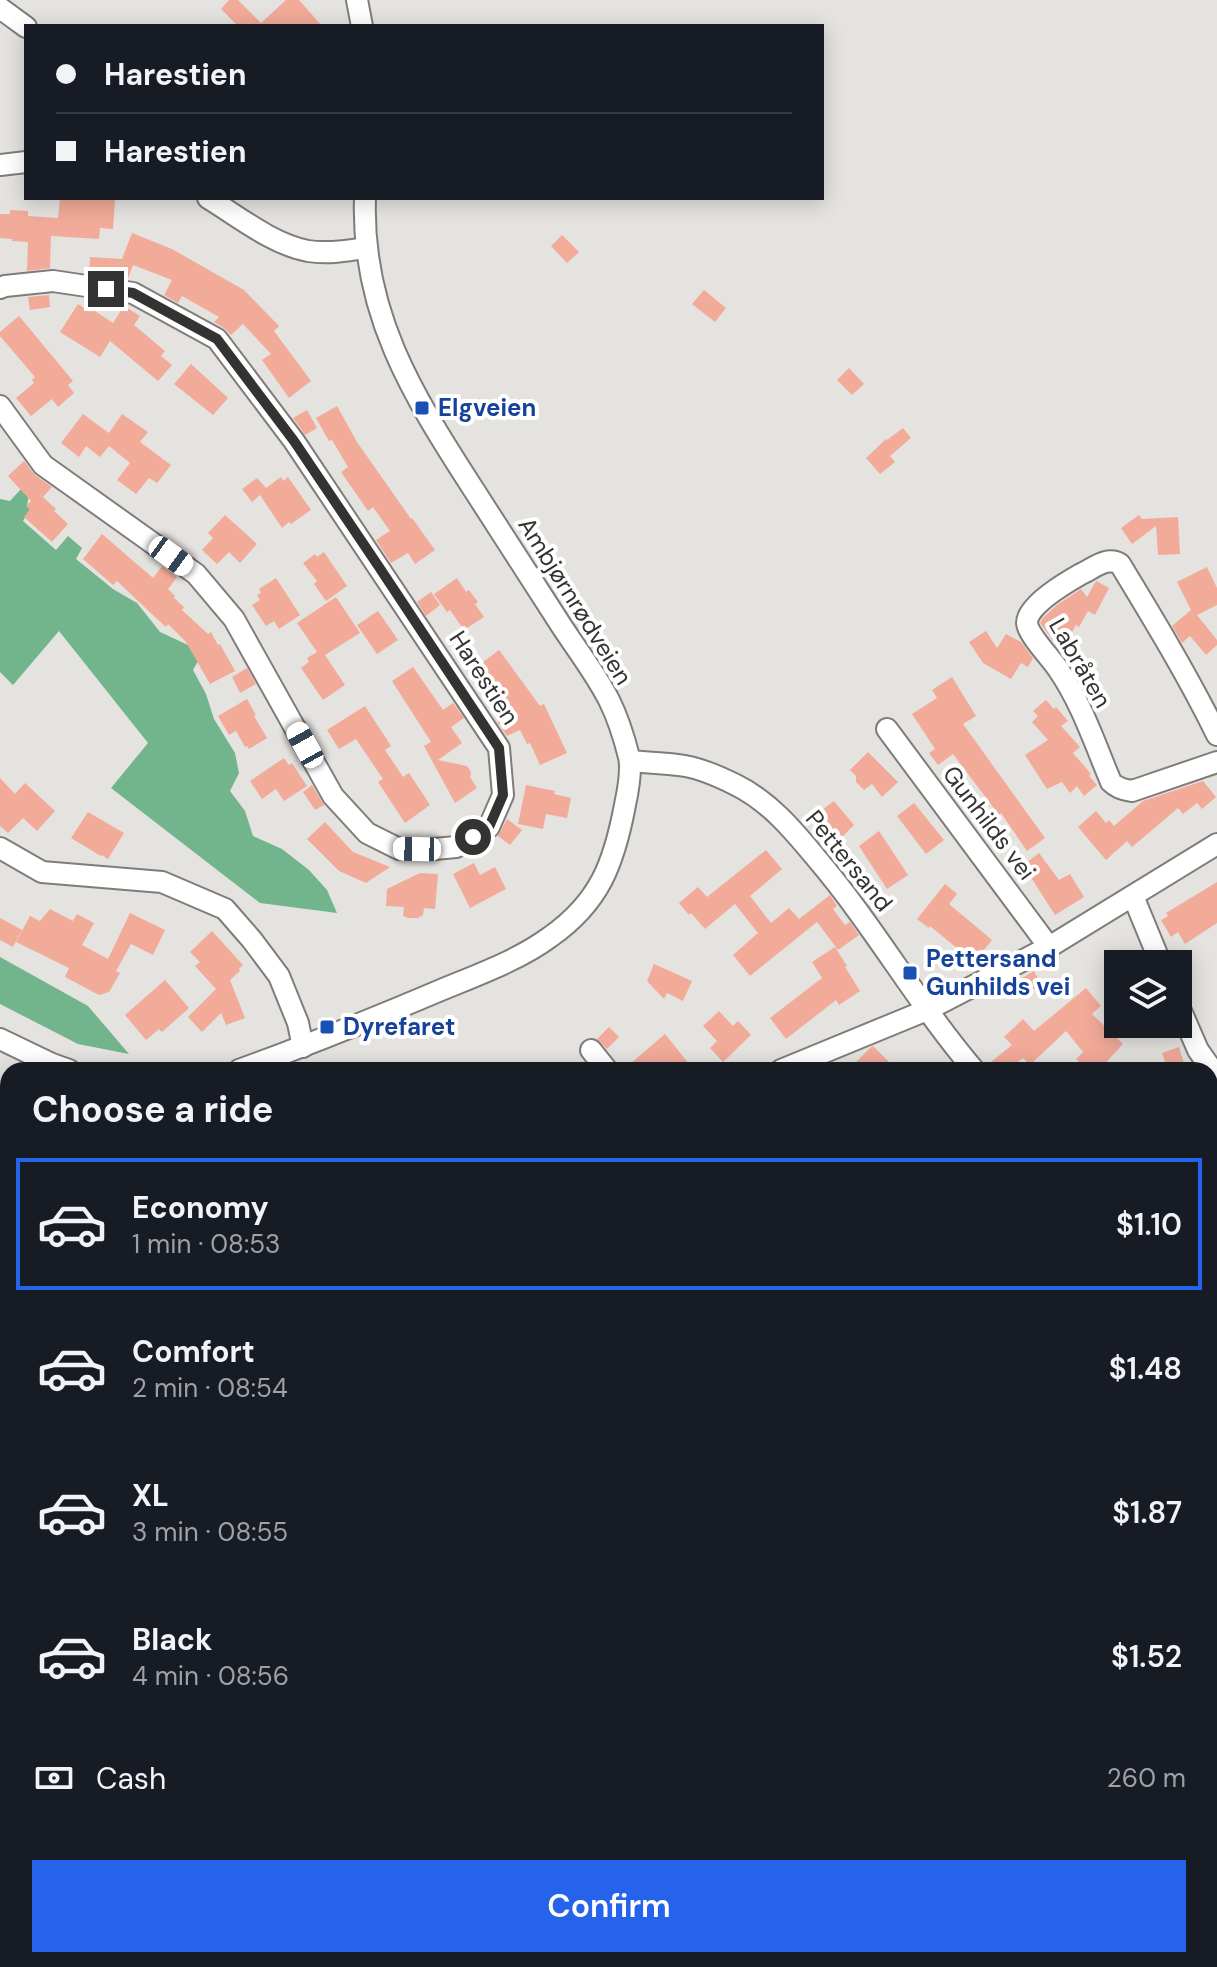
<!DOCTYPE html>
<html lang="en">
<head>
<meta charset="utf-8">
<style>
	:root { --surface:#171b24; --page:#242831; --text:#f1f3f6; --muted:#9ea1a6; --line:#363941; --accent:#2563eb }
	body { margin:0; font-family:"DM Sans",sans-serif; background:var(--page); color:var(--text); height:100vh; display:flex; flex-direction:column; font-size:30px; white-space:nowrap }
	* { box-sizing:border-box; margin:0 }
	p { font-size:26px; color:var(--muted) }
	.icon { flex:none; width:44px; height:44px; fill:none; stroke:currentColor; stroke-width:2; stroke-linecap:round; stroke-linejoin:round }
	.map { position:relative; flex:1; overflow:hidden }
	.details { position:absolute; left:0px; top:1062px; width:1218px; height:906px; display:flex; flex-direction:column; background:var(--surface); border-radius:24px 24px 0 0; box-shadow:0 4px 20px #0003 }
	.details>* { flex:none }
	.hud { position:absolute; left:24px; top:24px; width:800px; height:176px; border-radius:0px; box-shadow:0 4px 20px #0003; display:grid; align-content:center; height:176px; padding:0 32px; background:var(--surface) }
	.buttons { position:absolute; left:1104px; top:950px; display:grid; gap:16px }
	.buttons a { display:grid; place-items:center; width:88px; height:88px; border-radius:0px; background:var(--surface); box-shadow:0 4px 20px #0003; font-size:40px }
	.end { position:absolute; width:36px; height:36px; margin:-18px; border:10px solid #343332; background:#fff; box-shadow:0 0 0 4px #fff }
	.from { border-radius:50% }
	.car { position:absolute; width:24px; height:48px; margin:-24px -12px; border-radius:10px; box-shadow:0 0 6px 2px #0007; background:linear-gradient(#fff 24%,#345 0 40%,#fff 0 76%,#345 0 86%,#fff 0) }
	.hud b { display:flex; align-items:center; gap:28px; height:76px; font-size:30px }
	.hud b+b { border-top:2px solid var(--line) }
	.hud i { width:20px; height:20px; background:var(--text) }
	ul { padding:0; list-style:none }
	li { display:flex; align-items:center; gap:24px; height:132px; margin:0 16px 12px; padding:0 16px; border:4px solid transparent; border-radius:0px }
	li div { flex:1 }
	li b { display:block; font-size:30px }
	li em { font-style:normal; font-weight:600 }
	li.current { border-color:var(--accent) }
	li>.icon { width:72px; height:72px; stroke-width:1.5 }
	h2 { padding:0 32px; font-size:36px; line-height:96px }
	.pay { display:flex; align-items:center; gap:20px; height:88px; padding:0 32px; font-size:30px }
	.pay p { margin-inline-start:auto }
	.action { display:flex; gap:16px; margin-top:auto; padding:16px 32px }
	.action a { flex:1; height:92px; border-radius:0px; background:var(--accent); color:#fff; font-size:32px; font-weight:600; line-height:92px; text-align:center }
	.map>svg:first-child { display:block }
	.forest { fill:#72b48c }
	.building { fill:#f2aa99 }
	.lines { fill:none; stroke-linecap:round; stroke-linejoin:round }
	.minor-casing { stroke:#7f7c7a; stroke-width:24 }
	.minor { stroke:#fff; stroke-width:20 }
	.route { stroke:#343332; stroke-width:10 }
	.transit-dot { fill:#1a4fb4; stroke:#fff; stroke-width:3 }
	.labels { text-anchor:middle; stroke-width:8; stroke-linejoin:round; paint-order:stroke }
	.transit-label { font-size:24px; font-weight:bold; fill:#164399; stroke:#fff; text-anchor:start }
	.street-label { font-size:24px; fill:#343332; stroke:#fff }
</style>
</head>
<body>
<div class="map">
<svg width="1217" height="1967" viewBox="0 0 1217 1967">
	<rect width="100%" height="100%" fill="#e5e3e0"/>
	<g class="forest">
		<polygon points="30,488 27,506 30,509 23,521 56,550 68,536 82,548 76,559 113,589 137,603 160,632 188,645 198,661 193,670 206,694 214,719 235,753 239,773 230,791 245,811 253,836 282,849 309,870 327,890 337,913 260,903 111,788 148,743 59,631 13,685 0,672 0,499 10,501 20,490"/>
		<polygon points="0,957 88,1006 129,1054 78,1044 0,1004"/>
	</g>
	<g class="building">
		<polygon points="229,0 238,0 261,23 286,0 299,0 322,26 238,26 221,9"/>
		<polygon points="60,198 115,200 113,229 100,228 99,239 51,236 50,268 27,271 28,242 12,241 12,239 0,238 0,214 10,214 10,210 28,211 28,216 58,218"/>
		<polygon points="132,233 172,249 244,290 279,326 274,331 311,381 289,398 262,360 271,354 243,324 231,335 224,328 214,322 219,317 182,296 178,303 164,295 172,280 133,265 128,279 89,273 90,257 122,259"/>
		<polygon points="562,235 579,252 567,263 551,246"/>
		<polygon points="704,290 726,308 715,322 692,304"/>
		<polygon points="49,295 50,307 30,310 28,297"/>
		<polygon points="78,304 90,312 92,309 113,323 124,306 140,316 134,325 165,351 161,356 172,365 158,381 110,341 100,357 60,332"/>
		<polygon points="19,316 73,381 68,385 74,393 58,407 52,399 31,416 16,398 34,383 32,380 35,377 0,336 0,332"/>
		<polygon points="191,364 228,398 213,415 174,384"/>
		<polygon points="849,368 864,384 852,395 837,380"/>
		<polygon points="337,406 357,442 411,519 412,518 435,550 415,564 408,553 391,563 376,540 390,531 373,507 368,511 341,472 348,467 332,440 329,441 316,418"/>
		<polygon points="307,410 317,428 305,435 293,418"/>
		<polygon points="83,414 109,433 122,414 148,432 140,442 171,465 157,483 149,478 136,494 117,480 130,463 109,446 100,457 86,446 79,457 61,443"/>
		<polygon points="903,428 911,438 890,456 895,462 880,474 866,458 886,439 887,440"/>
		<polygon points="24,461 35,475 52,487 43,497 56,509 54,511 68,524 52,542 24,517 30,509 26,506 31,501 8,476"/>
		<polygon points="281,477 283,481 288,477 311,510 291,524 289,522 282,528 260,495 252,502 242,489 257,478 266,488"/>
		<polygon points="225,515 257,544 240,563 229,552 217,564 202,550 213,538 208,533"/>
		<polygon points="1139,515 1142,519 1178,517 1180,554 1158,555 1156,526 1132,544 1121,528"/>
		<polygon points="102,534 153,578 162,566 177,577 168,589 175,596 174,598 184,607 182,610 208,634 211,632 218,645 220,644 235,671 210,684 186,642 168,624 166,627 154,616 117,581 113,585 83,559"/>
		<polygon points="324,552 347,586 326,601 314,584 317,581 303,563 315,554 317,557"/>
		<polygon points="1207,567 1217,588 1217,605 1197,615 1217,640 1217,645 1206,655 1190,636 1182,643 1172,626 1191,610 1177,582"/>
		<polygon points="276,578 300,615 279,629 274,621 266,626 252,605 260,600 257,595 261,593 259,589"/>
		<polygon points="457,578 466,592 469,590 478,602 475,604 484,617 464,630 450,610 447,612 434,594"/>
		<polygon points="1096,581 1109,588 1095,615 1088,611 1079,627 1076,625 1063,649 1057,646 1043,627 1040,623 1042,619 1057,605 1081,589 1087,597"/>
		<polygon points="431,592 440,605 426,616 417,602"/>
		<polygon points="336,597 360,633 325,655 345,685 323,700 301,668 309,662 307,658 317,652 297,623"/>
		<polygon points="378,611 398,640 377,654 357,625"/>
		<polygon points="986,631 997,648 1006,634 1021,642 1033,658 1028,667 1021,663 1011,679 983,663 969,642"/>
		<polygon points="499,650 540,706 544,704 567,753 540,765 530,743 527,744 520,730 507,736 495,718 508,712 485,680 488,677 479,665"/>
		<polygon points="413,667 443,710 453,703 464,718 451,727 462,743 438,760 467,766 471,772 470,777 477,788 455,803 424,746 431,742 392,681"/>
		<polygon points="247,668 256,684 240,693 232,677"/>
		<polygon points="952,677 976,716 963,724 1045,838 1027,851 1001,813 999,815 953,754 938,765 929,753 935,749 912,714 937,698 932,690"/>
		<polygon points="247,699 256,715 254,716 267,738 249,749 247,746 245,747 236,731 229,735 218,716"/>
		<polygon points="1046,700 1054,709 1056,707 1068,721 1061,726 1080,747 1073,753 1091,774 1089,776 1097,785 1084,796 1077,786 1070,793 1062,782 1047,789 1025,755 1048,740 1032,722 1038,716 1033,711"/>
		<polygon points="365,706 391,746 385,750 403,777 409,773 430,805 405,823 378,782 383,779 356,739 339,749 327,730"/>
		<polygon points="868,752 898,782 882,797 872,784 864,790 856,782 856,776 850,770"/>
		<polygon points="284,758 289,765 292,763 307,786 284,801 276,789 262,799 250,781"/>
		<polygon points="0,778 15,794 25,783 55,811 37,831 23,818 8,833 0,826"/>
		<polygon points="1203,781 1216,797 1202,809 1197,803 1183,814 1178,808 1132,847 1127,841 1106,860 1078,827 1096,811 1106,823 1109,820 1114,826 1143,801"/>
		<polygon points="312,785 324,805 315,810 303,792"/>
		<polygon points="526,785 555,791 554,794 571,798 567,818 546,814 543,829 518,824"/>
		<polygon points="834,801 854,825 838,841 817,814"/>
		<polygon points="914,803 944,840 926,854 897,816"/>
		<polygon points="88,812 124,833 108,859 102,855 101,856 71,838"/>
		<polygon points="507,819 522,830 510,845 498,836"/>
		<polygon points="325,822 353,852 390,867 366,883 339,871 307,839"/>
		<polygon points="879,831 908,875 887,889 859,846"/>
		<polygon points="766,850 782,869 750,896 771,923 789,908 799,919 830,895 837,906 833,909 845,925 850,922 859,935 838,950 817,922 750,976 733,955 758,933 735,904 705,929 691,913 689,915 679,903 698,887 707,897"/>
		<polygon points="1039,853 1059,880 1070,874 1084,897 1055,915 1023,865"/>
		<polygon points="474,863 480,875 495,867 506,889 470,908 453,874"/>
		<polygon points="420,873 438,874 435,909 424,908 423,915 418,918 408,918 403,916 404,907 386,906 387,889"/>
		<polygon points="1217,882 1217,923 1185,944 1178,932 1171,937 1161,920 1168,916 1166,913"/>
		<polygon points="945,884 957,894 949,904 992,940 974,962 930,926 929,928 917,919"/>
		<polygon points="50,909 73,921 77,914 94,923 82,945 108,959 130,913 165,930 153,955 131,944 116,971 120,973 109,992 99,995 65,977 69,968 16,942 30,916 40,921"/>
		<polygon points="0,918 22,930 13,947 0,940"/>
		<polygon points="212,931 243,965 239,969 240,971 230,980 245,1018 226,1025 221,1013 202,1032 188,1017 216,989 195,966 200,962 190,952"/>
		<polygon points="835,947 847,966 845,967 860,991 839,1005 836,1000 786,1039 770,1018 822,978 812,962"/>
		<polygon points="654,964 692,981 683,1001 667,993 664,999 647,981"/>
		<polygon points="1034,971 1041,985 1025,994 1017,981"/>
		<polygon points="165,980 189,1008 162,1032 159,1029 146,1040 125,1015"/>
		<polygon points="1086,988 1101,1006 1092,1014 1123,1044 1099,1070 1088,1070 1076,1059 1083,1052 1066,1031 1030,1065 1023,1058 1007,1070 987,1070 986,1066 1012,1045 1004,1037 1023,1019 1034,1031"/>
		<polygon points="719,1011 733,1026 738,1021 751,1035 723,1062 710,1048 717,1041 703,1026"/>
		<polygon points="609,1027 619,1037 607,1049 597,1039"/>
		<polygon points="665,1034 694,1070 623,1070"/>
		<polygon points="873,1046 897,1070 848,1070 870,1048"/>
		<polygon points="1179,1047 1186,1070 1168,1070 1162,1053"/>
	</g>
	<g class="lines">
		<g class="minor-casing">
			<g id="minor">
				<polyline points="357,0 362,26"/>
				<polyline points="0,8 26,27"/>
				<polyline points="0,165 26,162"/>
				<path d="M 208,198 C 239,217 272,244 308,251 C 327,254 347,251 365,248"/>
				<polyline points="0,288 5,286 53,281 133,293 217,339 294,441 499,748 503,795 489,827 456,847 434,849 399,849 367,833 333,796 234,619 196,574 43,465 0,406"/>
				<polyline points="887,729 1049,947"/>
				<path d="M 1217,735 C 1188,676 1154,620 1120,564 C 1107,556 1094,568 1081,574 C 1067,582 1027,605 1027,623 C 1028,635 1051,658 1058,669 C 1081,702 1095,744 1111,782 C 1117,788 1123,790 1132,791 L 1217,762"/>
				<path d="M 630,761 C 648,763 667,763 685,766 C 702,769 720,777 736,785 C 769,801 794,831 817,859 C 874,926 917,1003 974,1070"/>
				<polyline points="0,848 42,872 162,882 225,909 252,940 279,976 298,1023 303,1047"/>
				<polyline points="1133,896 1161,964"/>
				<polyline points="1178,1004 1198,1050 1217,1077"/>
				<polyline points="0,1039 52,1064 69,1070"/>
				<polyline points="591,1050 607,1070"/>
				<path d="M 239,1070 C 308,1045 375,1018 441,990 C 477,975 519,960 550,937 C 600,902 614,863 625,805 C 628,791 632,771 629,757 C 625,741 617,716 609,700 C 595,672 574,646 557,619 C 529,575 500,531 472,487 C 412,394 361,312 365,198"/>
				<polyline points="781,1070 927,1010 1049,947 1217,844"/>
				<polyline points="0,1192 8,1197"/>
				<polyline points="1210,1348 1217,1357"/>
				<polyline points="0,1551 8,1554"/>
				<polyline points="1210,1671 1217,1669"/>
				<polyline points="0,1759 8,1764"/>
				<polyline points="414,1960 425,1967"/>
				<polyline points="675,1960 681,1967"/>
				<polyline points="1172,1960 1179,1967"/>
				<polyline points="1069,1967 1079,1960"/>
			</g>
		</g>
		<use href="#minor" class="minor"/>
	</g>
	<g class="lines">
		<polyline class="route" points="106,289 133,293 217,339 294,441 379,567 499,748 503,795 489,827 473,837"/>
	</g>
	<g class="transit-dot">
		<rect x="414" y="400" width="16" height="16" rx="4"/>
		<rect x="902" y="965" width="16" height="16" rx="4"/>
		<rect x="319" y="1019" width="16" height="16" rx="4"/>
	</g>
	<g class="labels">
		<g class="transit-label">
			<text x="438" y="416">Elgveien</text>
			<text x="926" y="967">Pettersand<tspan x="926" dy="28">Gunhilds vei</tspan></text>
			<text x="343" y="1035">Dyrefaret</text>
		</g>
		<g class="street-label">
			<text transform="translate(575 601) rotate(58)" y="8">Ambjørnrødveien</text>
			<text transform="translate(1080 663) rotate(60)" y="8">Labråten</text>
			<text transform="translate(484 678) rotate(57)" y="8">Harestien</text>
			<text transform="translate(989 823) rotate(53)" y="8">Gunhilds vei</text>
			<text transform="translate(849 861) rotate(51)" y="8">Pettersand</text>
		</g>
	</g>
</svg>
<div class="buttons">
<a><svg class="icon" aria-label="layers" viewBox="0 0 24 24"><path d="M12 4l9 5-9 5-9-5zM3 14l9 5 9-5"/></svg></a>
</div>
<i class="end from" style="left:473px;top:837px"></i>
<i class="end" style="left:106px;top:289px"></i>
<i class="car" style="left:171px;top:556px;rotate:126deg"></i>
<i class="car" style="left:305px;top:745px;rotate:331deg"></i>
<i class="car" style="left:417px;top:849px;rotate:271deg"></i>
<div class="hud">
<b><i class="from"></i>Harestien</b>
<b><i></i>Harestien</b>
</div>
<section class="details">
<h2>Choose a ride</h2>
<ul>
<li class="current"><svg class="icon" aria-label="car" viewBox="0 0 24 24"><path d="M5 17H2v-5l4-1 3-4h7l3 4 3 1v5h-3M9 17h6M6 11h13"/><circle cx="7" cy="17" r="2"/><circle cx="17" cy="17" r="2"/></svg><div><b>Economy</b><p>1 min · 08:53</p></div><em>$1.10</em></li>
<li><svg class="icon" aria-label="car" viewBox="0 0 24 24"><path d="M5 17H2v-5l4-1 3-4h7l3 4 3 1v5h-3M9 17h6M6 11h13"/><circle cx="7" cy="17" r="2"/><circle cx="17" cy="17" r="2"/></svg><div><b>Comfort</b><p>2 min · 08:54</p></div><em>$1.48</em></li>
<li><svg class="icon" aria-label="car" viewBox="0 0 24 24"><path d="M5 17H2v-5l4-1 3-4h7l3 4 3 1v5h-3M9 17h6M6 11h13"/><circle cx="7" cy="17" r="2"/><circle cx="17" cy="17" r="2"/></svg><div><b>XL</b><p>3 min · 08:55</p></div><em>$1.87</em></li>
<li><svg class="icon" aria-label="car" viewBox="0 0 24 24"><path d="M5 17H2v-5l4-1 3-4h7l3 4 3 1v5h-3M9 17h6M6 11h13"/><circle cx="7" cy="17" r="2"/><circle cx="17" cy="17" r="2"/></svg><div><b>Black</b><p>4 min · 08:56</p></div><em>$1.52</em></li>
</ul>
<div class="pay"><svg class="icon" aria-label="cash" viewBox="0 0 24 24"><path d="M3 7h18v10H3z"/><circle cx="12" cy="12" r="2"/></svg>Cash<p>260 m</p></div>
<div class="action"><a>Confirm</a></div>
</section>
</div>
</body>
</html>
